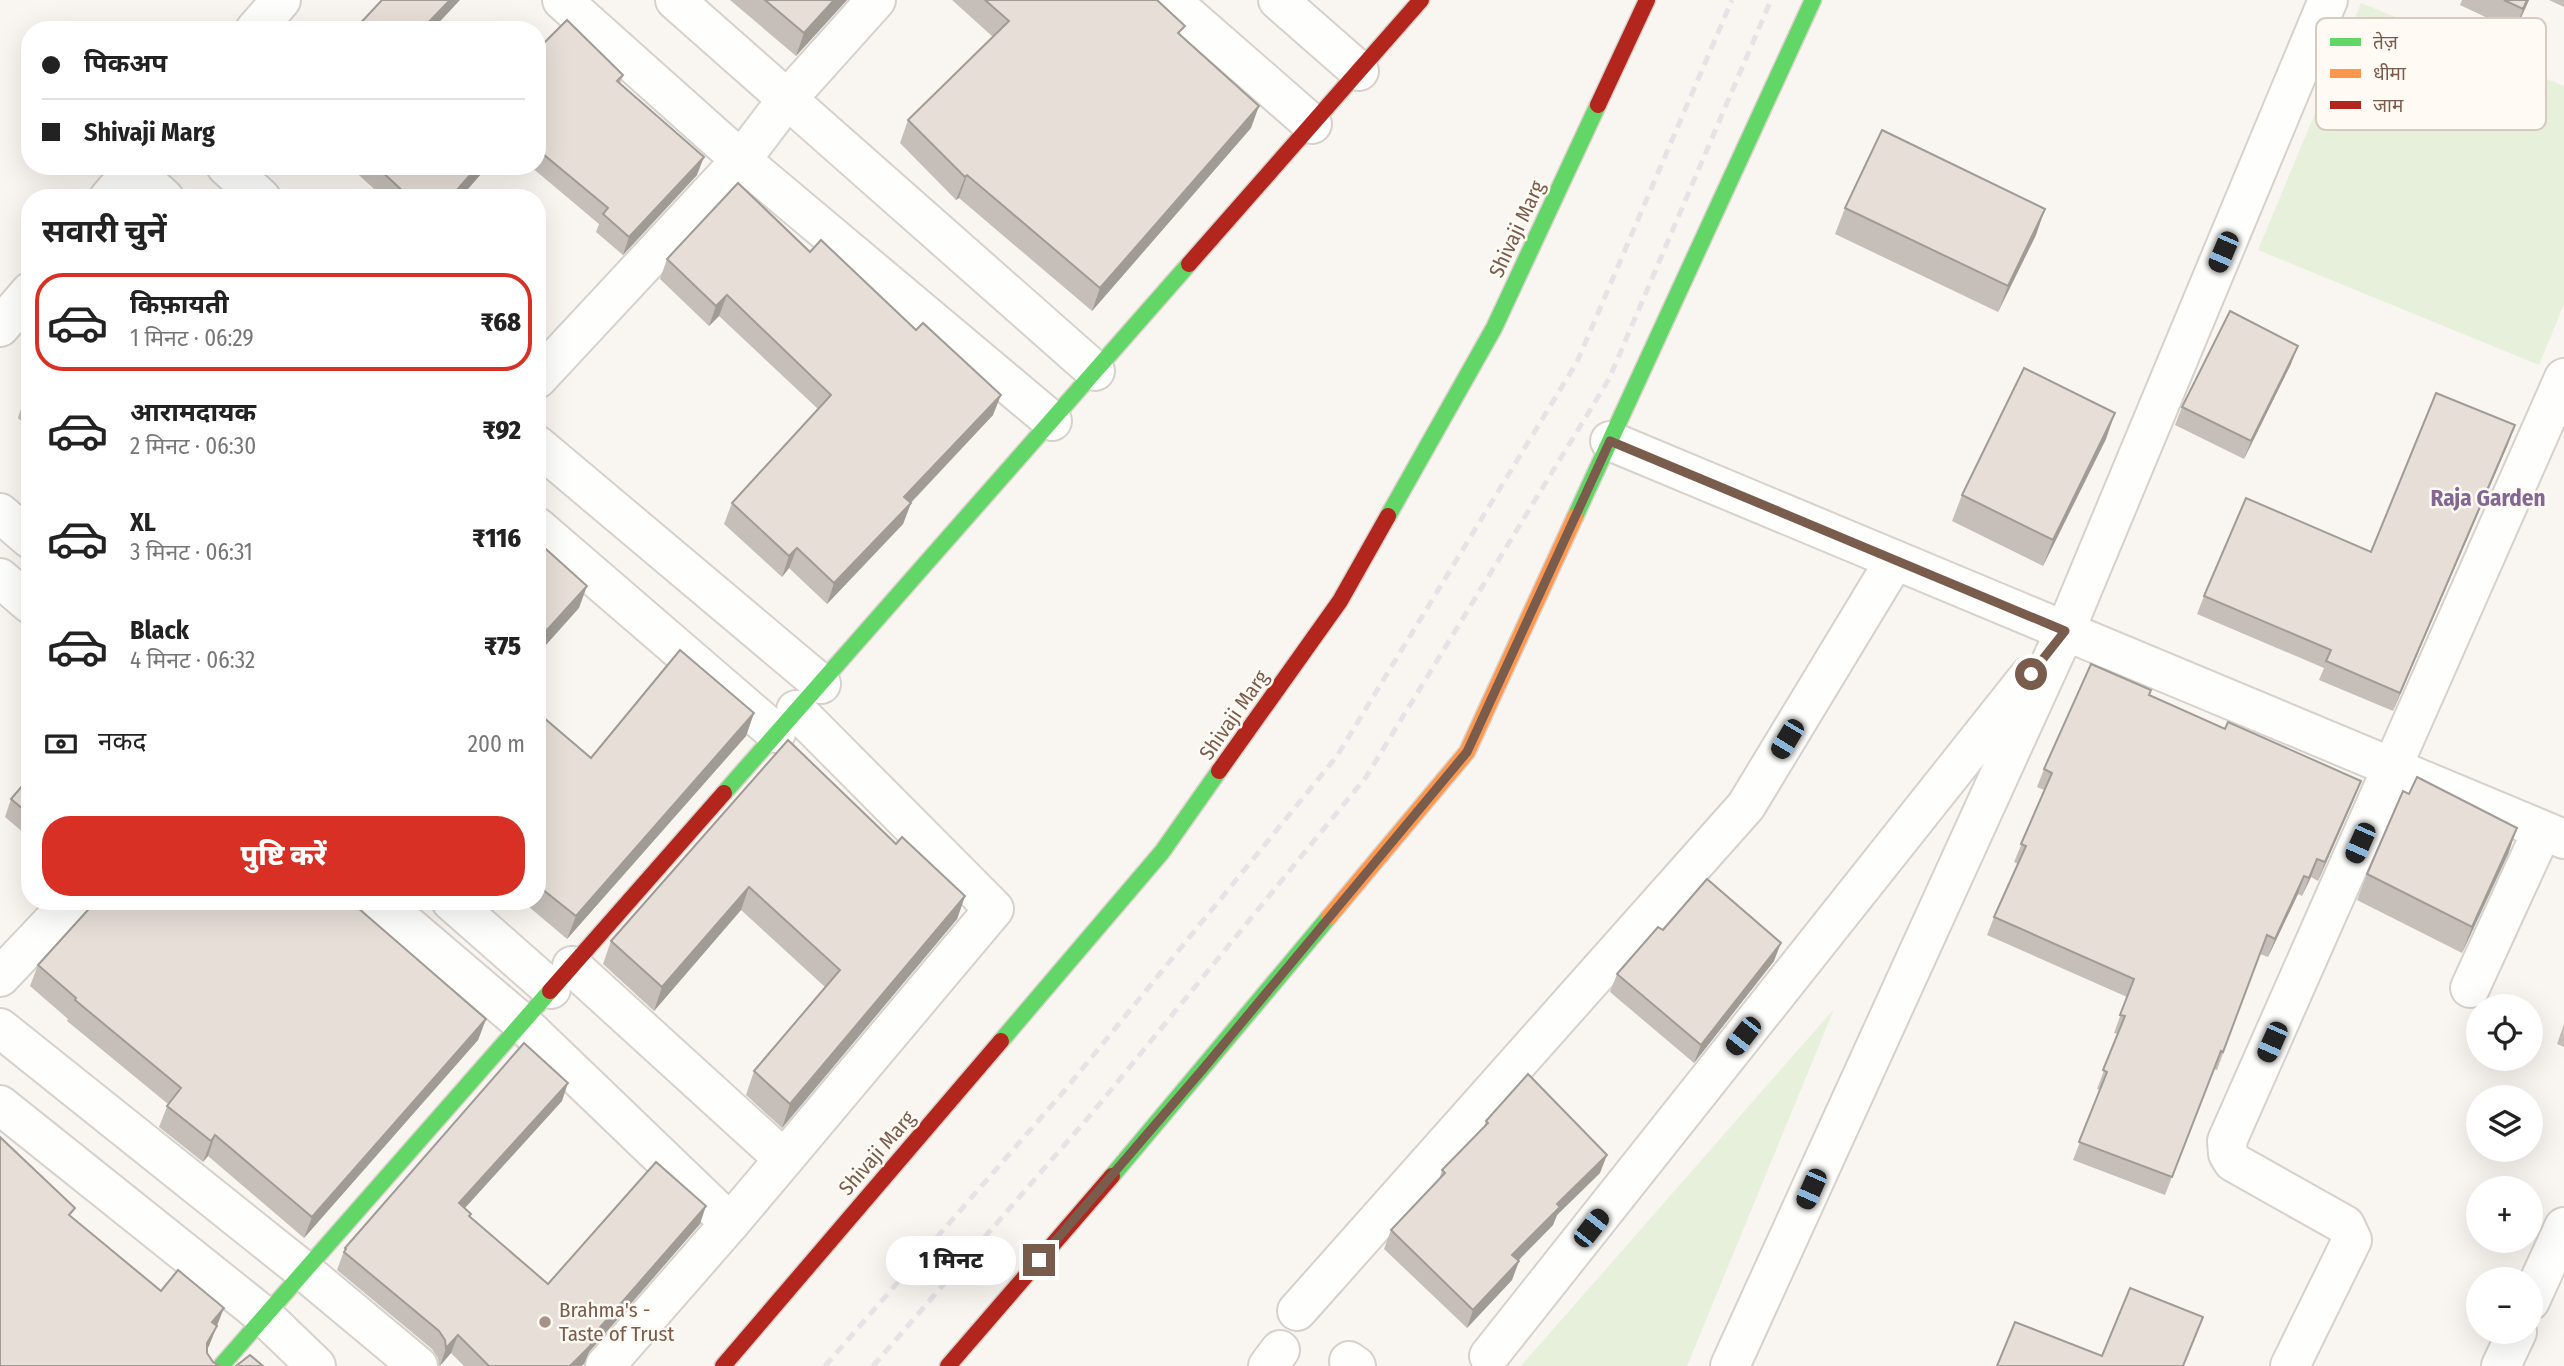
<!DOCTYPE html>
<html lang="hi">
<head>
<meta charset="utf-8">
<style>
	:root { --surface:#fff; --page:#f2f2f2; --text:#222; --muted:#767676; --line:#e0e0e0; --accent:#d93025 }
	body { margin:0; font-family:"Fira Sans Condensed","Noto Sans Devanagari",sans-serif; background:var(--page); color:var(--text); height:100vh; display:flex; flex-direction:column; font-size:26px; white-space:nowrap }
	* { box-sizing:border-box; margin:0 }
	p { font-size:23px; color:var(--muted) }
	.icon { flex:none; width:38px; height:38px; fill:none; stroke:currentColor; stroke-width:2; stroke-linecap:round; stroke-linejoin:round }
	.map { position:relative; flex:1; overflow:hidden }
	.drawer { position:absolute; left:21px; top:189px; width:525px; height:721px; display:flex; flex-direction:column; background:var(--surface); border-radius:28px; box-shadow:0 7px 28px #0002 }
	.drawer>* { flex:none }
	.banner { position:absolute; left:21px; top:21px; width:525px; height:154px; border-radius:28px; box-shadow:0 7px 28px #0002; display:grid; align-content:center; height:154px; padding:0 21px; background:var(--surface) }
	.fabs { position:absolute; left:2466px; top:994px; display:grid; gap:14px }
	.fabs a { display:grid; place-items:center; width:77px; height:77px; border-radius:50%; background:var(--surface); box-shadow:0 7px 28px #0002; font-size:35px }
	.end { position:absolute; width:32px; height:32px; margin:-16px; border:9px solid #7a5c4d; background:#fff; box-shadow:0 0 0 4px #fff }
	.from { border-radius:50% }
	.bubble { position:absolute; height:49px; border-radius:24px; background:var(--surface); box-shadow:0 7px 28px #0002; font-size:23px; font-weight:800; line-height:49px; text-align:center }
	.car { position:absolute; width:21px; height:42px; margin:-21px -10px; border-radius:9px; box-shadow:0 0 5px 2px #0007; background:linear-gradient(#222 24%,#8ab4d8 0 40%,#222 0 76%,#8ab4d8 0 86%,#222 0) }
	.banner b { display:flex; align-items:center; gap:24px; height:66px; font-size:26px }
	.banner b+b { border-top:2px solid var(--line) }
	.banner i { width:18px; height:18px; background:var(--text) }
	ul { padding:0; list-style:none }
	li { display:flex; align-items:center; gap:21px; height:98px; margin:0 14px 10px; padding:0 7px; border:4px solid transparent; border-radius:28px }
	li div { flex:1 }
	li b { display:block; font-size:26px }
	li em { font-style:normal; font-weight:800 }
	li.selected { border-color:var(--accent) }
	li>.icon { width:63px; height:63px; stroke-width:1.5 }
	h2 { padding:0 21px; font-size:32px; line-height:84px }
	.pay { display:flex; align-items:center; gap:18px; height:77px; padding:0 21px; font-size:26px }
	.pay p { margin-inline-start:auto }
	.primary-button { display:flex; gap:14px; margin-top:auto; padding:14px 21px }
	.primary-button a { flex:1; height:80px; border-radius:28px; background:var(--accent); color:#fff; font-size:28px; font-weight:800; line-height:80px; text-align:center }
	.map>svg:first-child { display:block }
	.green { fill:#e7f0db }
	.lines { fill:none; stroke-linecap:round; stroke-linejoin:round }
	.street-casing { stroke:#d7d1cb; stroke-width:42 }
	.fast-casing { stroke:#d9d2cb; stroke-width:19 }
	.slow-casing { stroke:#d9d2cb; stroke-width:19 }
	.jam-casing { stroke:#d9d2cb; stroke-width:19 }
	.street { stroke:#fefefd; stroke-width:38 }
	.fast { stroke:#63d668; stroke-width:16 }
	.slow { stroke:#ff974d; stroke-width:16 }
	.jam { stroke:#b3261e; stroke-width:16 }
	.rail { stroke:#e6e3e7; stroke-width:5; stroke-dasharray:10 7; stroke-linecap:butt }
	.wall { fill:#c6bfb9 }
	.shaded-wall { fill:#a19b96 }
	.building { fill:#e6ded7; stroke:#a19b96; stroke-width:2 }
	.route { stroke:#7a5c4d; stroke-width:9 }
	.poi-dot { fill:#a69286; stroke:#fffaf3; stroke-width:2.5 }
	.labels { text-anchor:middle; stroke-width:5; stroke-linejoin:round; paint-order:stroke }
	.street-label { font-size:21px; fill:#7a5c4d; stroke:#fffaf3 }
	.poi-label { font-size:21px; fill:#7a5c4d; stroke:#fffaf3; text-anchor:start }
	.neighbourhood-label { font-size:23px; font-weight:bold; fill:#846695; stroke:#fffaf3 }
	.key { fill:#fffaf3; stroke:#d7cbc1; stroke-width:2 }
	.key-label { font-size:19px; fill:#7a5c4d }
</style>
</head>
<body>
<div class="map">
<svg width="2564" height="1366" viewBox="0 0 2564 1366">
	<rect width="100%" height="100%" fill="#f9f5f0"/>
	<g class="green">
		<polygon points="2361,3 2564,86 2564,304 2539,365 2258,250"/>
		<polygon points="1834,1009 1687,1366 1521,1366"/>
	</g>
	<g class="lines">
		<g class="street-casing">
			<g id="street">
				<polyline points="562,0 741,160 1052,421"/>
				<polyline points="675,0 1095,371"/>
				<polyline points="1170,0 1312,124"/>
				<polyline points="1278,0 1359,71"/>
				<polyline points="255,30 281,0"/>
				<polyline points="226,166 261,198"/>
				<polyline points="133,170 164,198"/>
				<polyline points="109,198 136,166"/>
				<polyline points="0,327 30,292"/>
				<polyline points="537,379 741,160 788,98 876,0"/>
				<polyline points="1610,441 2564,839"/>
				<polyline points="537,445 821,684"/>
				<polyline points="0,513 30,539"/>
				<polyline points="537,527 776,733"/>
				<polyline points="0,578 30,604"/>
				<polyline points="379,901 521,1022 730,1223 605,1366"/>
				<polyline points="451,901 551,989"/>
				<polyline points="572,966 784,1159 994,909 796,710"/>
				<polyline points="0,977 72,901"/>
				<polyline points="2470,988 2542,831"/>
				<polyline points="0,1028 304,1271 418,1366"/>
				<polyline points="0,1105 264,1316 316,1366"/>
				<polyline points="730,1223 784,1159"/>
				<polyline points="2530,1301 2564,1227"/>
				<polyline points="1297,1311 1746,806 1895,560"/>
				<polyline points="1489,1356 2029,676"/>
				<polyline points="1349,1361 1356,1366"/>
				<polyline points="1268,1366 1280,1350"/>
				<polyline points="1730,1366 2065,631 2328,0"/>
				<polyline points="2290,1366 2352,1240 2345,1225 2233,1162 2228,1154 2227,1141 2564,378"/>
				<polyline points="2501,1366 2517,1332"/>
			</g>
		</g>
		<g class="fast-casing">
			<g id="fast">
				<polyline points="1388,516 1494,328 1598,105"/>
				<polyline points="1575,517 1813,0"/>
				<polyline points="724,793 1189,264"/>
				<polyline points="1001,1041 1162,852 1219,771"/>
				<polyline points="1112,1176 1329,917"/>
				<polyline points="221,1366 550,991"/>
			</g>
		</g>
		<g class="slow-casing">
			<polyline id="slow" points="1329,917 1467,752 1575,517"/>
		</g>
		<g class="jam-casing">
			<g id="jam">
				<polyline points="1598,105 1647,0"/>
				<polyline points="1189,264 1421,0"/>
				<polyline points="1219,771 1340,601 1388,516"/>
				<polyline points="550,991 724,793"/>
				<polyline points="723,1366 1001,1041"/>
				<polyline points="948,1366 1112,1176"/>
			</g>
		</g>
		<use href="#street" class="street"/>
		<use href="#fast" class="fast"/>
		<use href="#slow" class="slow"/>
		<use href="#jam" class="jam"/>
		<g class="rail">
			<polyline points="825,1366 1065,1090 1337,756 1577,362 1732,0"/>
			<polyline points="873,1366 1093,1112 1366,777 1609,379 1771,0"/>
		</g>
	</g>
	<g class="wall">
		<polygon points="730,0 847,0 796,56"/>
		<polygon points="952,0 1157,0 1182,36 1251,128 1092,311 959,198 956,200 900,143 908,120 993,37"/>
		<polygon points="2462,0 2529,0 2515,31 2460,5"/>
		<polygon points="2549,0 2564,0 2564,7"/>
		<polygon points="537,50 623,75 620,84 697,175 623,255 596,232 599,224 530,166 537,166"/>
		<polygon points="349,166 488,166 460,198 384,198"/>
		<polygon points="1845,208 2036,235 1998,312 1835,234"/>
		<polygon points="810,252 993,415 911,503 903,524 827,604 789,568 782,577 724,524 732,503 818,409 719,316 709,326 660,279 667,259"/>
		<polygon points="2291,364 2244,459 2175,425 2182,407"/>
		<polygon points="30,393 30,429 18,418 24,399"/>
		<polygon points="2106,439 2043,566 1952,521 1962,495"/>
		<polygon points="2508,444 2393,711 2319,680 2324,668 2197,614 2204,596 2371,552"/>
		<polygon points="2149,696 2354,799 2318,881 2311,877 2302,896 2298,894 2268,957 2260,954 2217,1070 2214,1069 2165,1195 2073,1160 2100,1090 2097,1089 2118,1034 2114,1033 2127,997 1987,935 1994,917 2018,864 2014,862 2044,790 2037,787 2044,769"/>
		<polygon points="537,712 591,758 754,713 746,736 567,939 522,901 537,901"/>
		<polygon points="788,740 896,844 965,896 957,919 782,1128 746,1095 754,1071 825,987 741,910 654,1011 603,964 611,941"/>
		<polygon points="30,777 30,838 5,817 11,799"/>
		<polygon points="2409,794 2517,828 2508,854 2462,953 2357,900 2367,874"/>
		<polygon points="1663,930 1774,961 1694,1063 1610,992 1617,974"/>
		<polygon points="38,965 486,1019 478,1040 304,1238 208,1156 203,1162 159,1127 168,1104 67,1021 68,1019 30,986"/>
		<polygon points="2564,1024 2564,1047 2557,1044"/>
		<polygon points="562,1101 465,1208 470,1217 548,1284 700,1224 589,1352 584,1364 581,1366 464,1366 451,1353 439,1366 438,1358 432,1349 337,1270 345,1248"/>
		<polygon points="1486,1121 1600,1173 1557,1215 1553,1225 1518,1261 1519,1261 1512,1280 1467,1328 1384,1249 1391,1230 1439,1180 1442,1170 1483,1129"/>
	</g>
	<g class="shaded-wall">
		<polygon points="450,0 460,0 432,30 421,30"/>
		<polygon points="834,0 847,0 796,56 804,33"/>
		<polygon points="2527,0 2529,0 2515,31 2523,9"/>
		<polygon points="1259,106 1251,128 1092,311 1100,288"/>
		<polygon points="704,157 697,175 623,255 629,237"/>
		<polygon points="478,166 488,166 460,198 450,198"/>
		<polygon points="967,175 959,198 956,200 965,177"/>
		<polygon points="2045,209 2036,235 1998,312 2008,286"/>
		<polygon points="727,295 719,316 709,326 716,306"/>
		<polygon points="2298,346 2291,364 2244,459 2251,441"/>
		<polygon points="1001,395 993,415 898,516 911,503 903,524 827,604 834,583 904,497"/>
		<polygon points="2115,413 2106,439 2043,566 2053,540"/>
		<polygon points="2515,425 2508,444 2393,711 2400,693"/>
		<polygon points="797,548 789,568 782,577 789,556"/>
		<polygon points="587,586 579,608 537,655 537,641"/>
		<polygon points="754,713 746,736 567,939 576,916"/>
		<polygon points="2361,781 2354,799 2318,881 2325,862"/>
		<polygon points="2517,828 2508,854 2462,953 2472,927"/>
		<polygon points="2317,859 2311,877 2302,896 2309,878"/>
		<polygon points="2304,876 2298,894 2268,957 2275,939"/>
		<polygon points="749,887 741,910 654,1011 662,987"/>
		<polygon points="965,896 957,919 782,1128 790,1104"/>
		<polygon points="1781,943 1774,961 1694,1063 1701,1045"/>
		<polygon points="486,1019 478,1040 304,1238 312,1217"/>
		<polygon points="568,1083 562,1101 453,1221 459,1203"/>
		<polygon points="215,1135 208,1156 203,1162 211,1141"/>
		<polygon points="1607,1155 1600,1173 1557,1215 1553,1225 1506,1273 1512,1255 1557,1204"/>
		<polygon points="706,1206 700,1224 589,1352 584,1364 581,1366 570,1366 595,1333"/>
		<polygon points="1519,1261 1512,1280 1467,1328 1473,1310"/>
		<polygon points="224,1308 209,1346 200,1362 212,1322"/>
		<polygon points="458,1335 451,1353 440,1366 446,1348"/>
	</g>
	<g class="building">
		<polygon points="382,0 450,0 421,30 354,30"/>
		<polygon points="765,0 834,0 804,33"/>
		<polygon points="985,0 1157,0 1185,26 1178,33 1259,106 1100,288 967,175 965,177 908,120 1009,21"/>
		<polygon points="2504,0 2527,0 2523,9"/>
		<polygon points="567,20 623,75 617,81 704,157 629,237 603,214 608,208 537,149 537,50"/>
		<polygon points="1882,130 2045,209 2008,286 1845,208"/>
		<polygon points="376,166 478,166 450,198 410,198"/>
		<polygon points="738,183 810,252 821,240 916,330 923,323 1001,395 904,497 911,503 834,583 797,548 789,556 732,503 831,395 727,295 716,306 667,259"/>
		<polygon points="2230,311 2298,346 2251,441 2182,407"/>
		<polygon points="2024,368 2115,413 2053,540 1962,495"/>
		<polygon points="30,393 30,404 24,399"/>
		<polygon points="2436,393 2515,425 2400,693 2326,661 2331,650 2204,596 2246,498 2371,552"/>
		<polygon points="537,541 587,586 537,641"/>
		<polygon points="680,650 754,713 576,916 537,885 537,712 591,758"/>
		<polygon points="2091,664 2151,690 2149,695 2225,729 2228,722 2361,781 2325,862 2317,859 2309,878 2304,876 2275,939 2267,935 2223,1052 2221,1051 2172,1177 2079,1142 2107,1072 2103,1070 2125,1016 2120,1015 2134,979 1994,917 2026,846 2021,844 2052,773 2044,769"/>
		<polygon points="788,740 896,844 902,837 965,896 790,1104 754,1071 840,970 749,887 662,987 611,941"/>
		<polygon points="30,777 30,815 11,799"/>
		<polygon points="2417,777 2517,828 2472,927 2367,874 2403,791 2409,794"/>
		<polygon points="1707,879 1781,943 1701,1045 1617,974 1658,927 1663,930"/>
		<polygon points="96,901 350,901 486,1019 312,1217 215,1135 211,1141 167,1106 181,1088 75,1000 76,998 38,965"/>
		<polygon points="524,1043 568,1083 459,1203 471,1214 469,1216 548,1284 656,1162 706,1206 595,1333 590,1346 570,1366 489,1366 458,1335 446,1348 445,1340 439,1331 344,1252 346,1249 345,1248"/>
		<polygon points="1528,1074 1607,1155 1557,1204 1560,1207 1512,1255 1519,1261 1473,1310 1391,1230 1445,1173 1442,1170 1488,1123 1486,1121"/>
		<polygon points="0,1137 75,1208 69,1215 161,1291 178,1270 224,1308 212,1322 217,1326 207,1343 207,1353 213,1362 220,1366 0,1366"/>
		<polygon points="2130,1288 2203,1317 2183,1366 1997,1366 2015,1322 2102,1356"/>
		<polygon points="250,1355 263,1366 236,1366"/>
	</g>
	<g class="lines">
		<polyline class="route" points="1039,1260 1203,1069 1467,752 1610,441 2065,631 2031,674"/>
	</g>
	<circle class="poi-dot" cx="545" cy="1322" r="7"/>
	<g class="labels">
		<g class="street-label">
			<text transform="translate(1517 229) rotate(-65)" y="7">Shivaji Marg</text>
			<text transform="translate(1234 715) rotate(-55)" y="7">Shivaji Marg</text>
			<text transform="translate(877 1153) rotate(-49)" y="7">Shivaji Marg</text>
		</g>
		<g class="poi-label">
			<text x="559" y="1317">Brahma's -<tspan x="559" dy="24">Taste of Trust</tspan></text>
		</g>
		<g class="neighbourhood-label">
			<text x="2488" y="506">Raja Garden</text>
		</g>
	</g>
	<rect x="2316" y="18" width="230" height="112" rx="10" class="key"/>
	<rect x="2330" y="38" width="31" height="8" fill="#63d668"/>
	<rect x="2330" y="69" width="31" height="9" fill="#ff974d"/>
	<rect x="2330" y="101" width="31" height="8" fill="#b3261e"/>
	<g class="key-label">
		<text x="2373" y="49">तेज़</text>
		<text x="2373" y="80">धीमा</text>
		<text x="2373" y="112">जाम</text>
	</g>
</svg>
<div class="fabs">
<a><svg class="icon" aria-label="locate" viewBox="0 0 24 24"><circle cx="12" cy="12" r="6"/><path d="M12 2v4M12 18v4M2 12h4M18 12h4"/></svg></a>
<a><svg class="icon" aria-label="layers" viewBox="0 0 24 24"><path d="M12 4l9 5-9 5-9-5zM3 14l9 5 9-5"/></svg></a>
<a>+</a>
<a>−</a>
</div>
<i class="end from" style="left:2031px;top:674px"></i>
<i class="end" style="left:1039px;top:1260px"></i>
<div class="bubble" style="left:886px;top:1236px;width:130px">1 मिनट</div>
<i class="car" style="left:2223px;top:252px;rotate:203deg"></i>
<i class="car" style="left:1787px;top:739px;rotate:211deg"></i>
<i class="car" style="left:2360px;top:843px;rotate:204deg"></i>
<i class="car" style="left:1743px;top:1036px;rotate:218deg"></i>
<i class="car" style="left:2272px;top:1042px;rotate:204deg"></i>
<i class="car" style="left:1811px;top:1189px;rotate:204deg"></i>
<i class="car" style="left:1591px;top:1228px;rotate:38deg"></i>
<div class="banner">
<b><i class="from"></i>पिकअप</b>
<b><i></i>Shivaji Marg</b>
</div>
<section class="drawer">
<h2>सवारी चुनें</h2>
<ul>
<li class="selected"><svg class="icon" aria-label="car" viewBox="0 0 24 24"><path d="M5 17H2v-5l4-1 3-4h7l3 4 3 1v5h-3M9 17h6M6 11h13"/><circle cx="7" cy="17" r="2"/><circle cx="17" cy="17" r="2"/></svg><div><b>किफ़ायती</b><p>1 मिनट · 06:29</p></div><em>₹68</em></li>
<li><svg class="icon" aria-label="car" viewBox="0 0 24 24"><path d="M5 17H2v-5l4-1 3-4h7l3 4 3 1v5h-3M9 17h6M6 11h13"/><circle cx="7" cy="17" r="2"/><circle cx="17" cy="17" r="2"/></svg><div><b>आरामदायक</b><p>2 मिनट · 06:30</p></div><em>₹92</em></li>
<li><svg class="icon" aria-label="car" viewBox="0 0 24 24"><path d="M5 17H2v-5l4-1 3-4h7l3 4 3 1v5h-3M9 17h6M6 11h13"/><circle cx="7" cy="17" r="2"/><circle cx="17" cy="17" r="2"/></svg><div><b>XL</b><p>3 मिनट · 06:31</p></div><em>₹116</em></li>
<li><svg class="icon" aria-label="car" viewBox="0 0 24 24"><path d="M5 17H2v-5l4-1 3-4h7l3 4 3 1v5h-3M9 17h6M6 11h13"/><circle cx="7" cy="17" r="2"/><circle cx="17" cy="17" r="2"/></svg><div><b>Black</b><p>4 मिनट · 06:32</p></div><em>₹75</em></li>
</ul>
<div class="pay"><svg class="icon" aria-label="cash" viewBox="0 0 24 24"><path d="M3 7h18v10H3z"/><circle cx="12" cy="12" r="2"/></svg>नकद<p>200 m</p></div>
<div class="primary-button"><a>पुष्टि करें</a></div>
</section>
</div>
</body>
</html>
